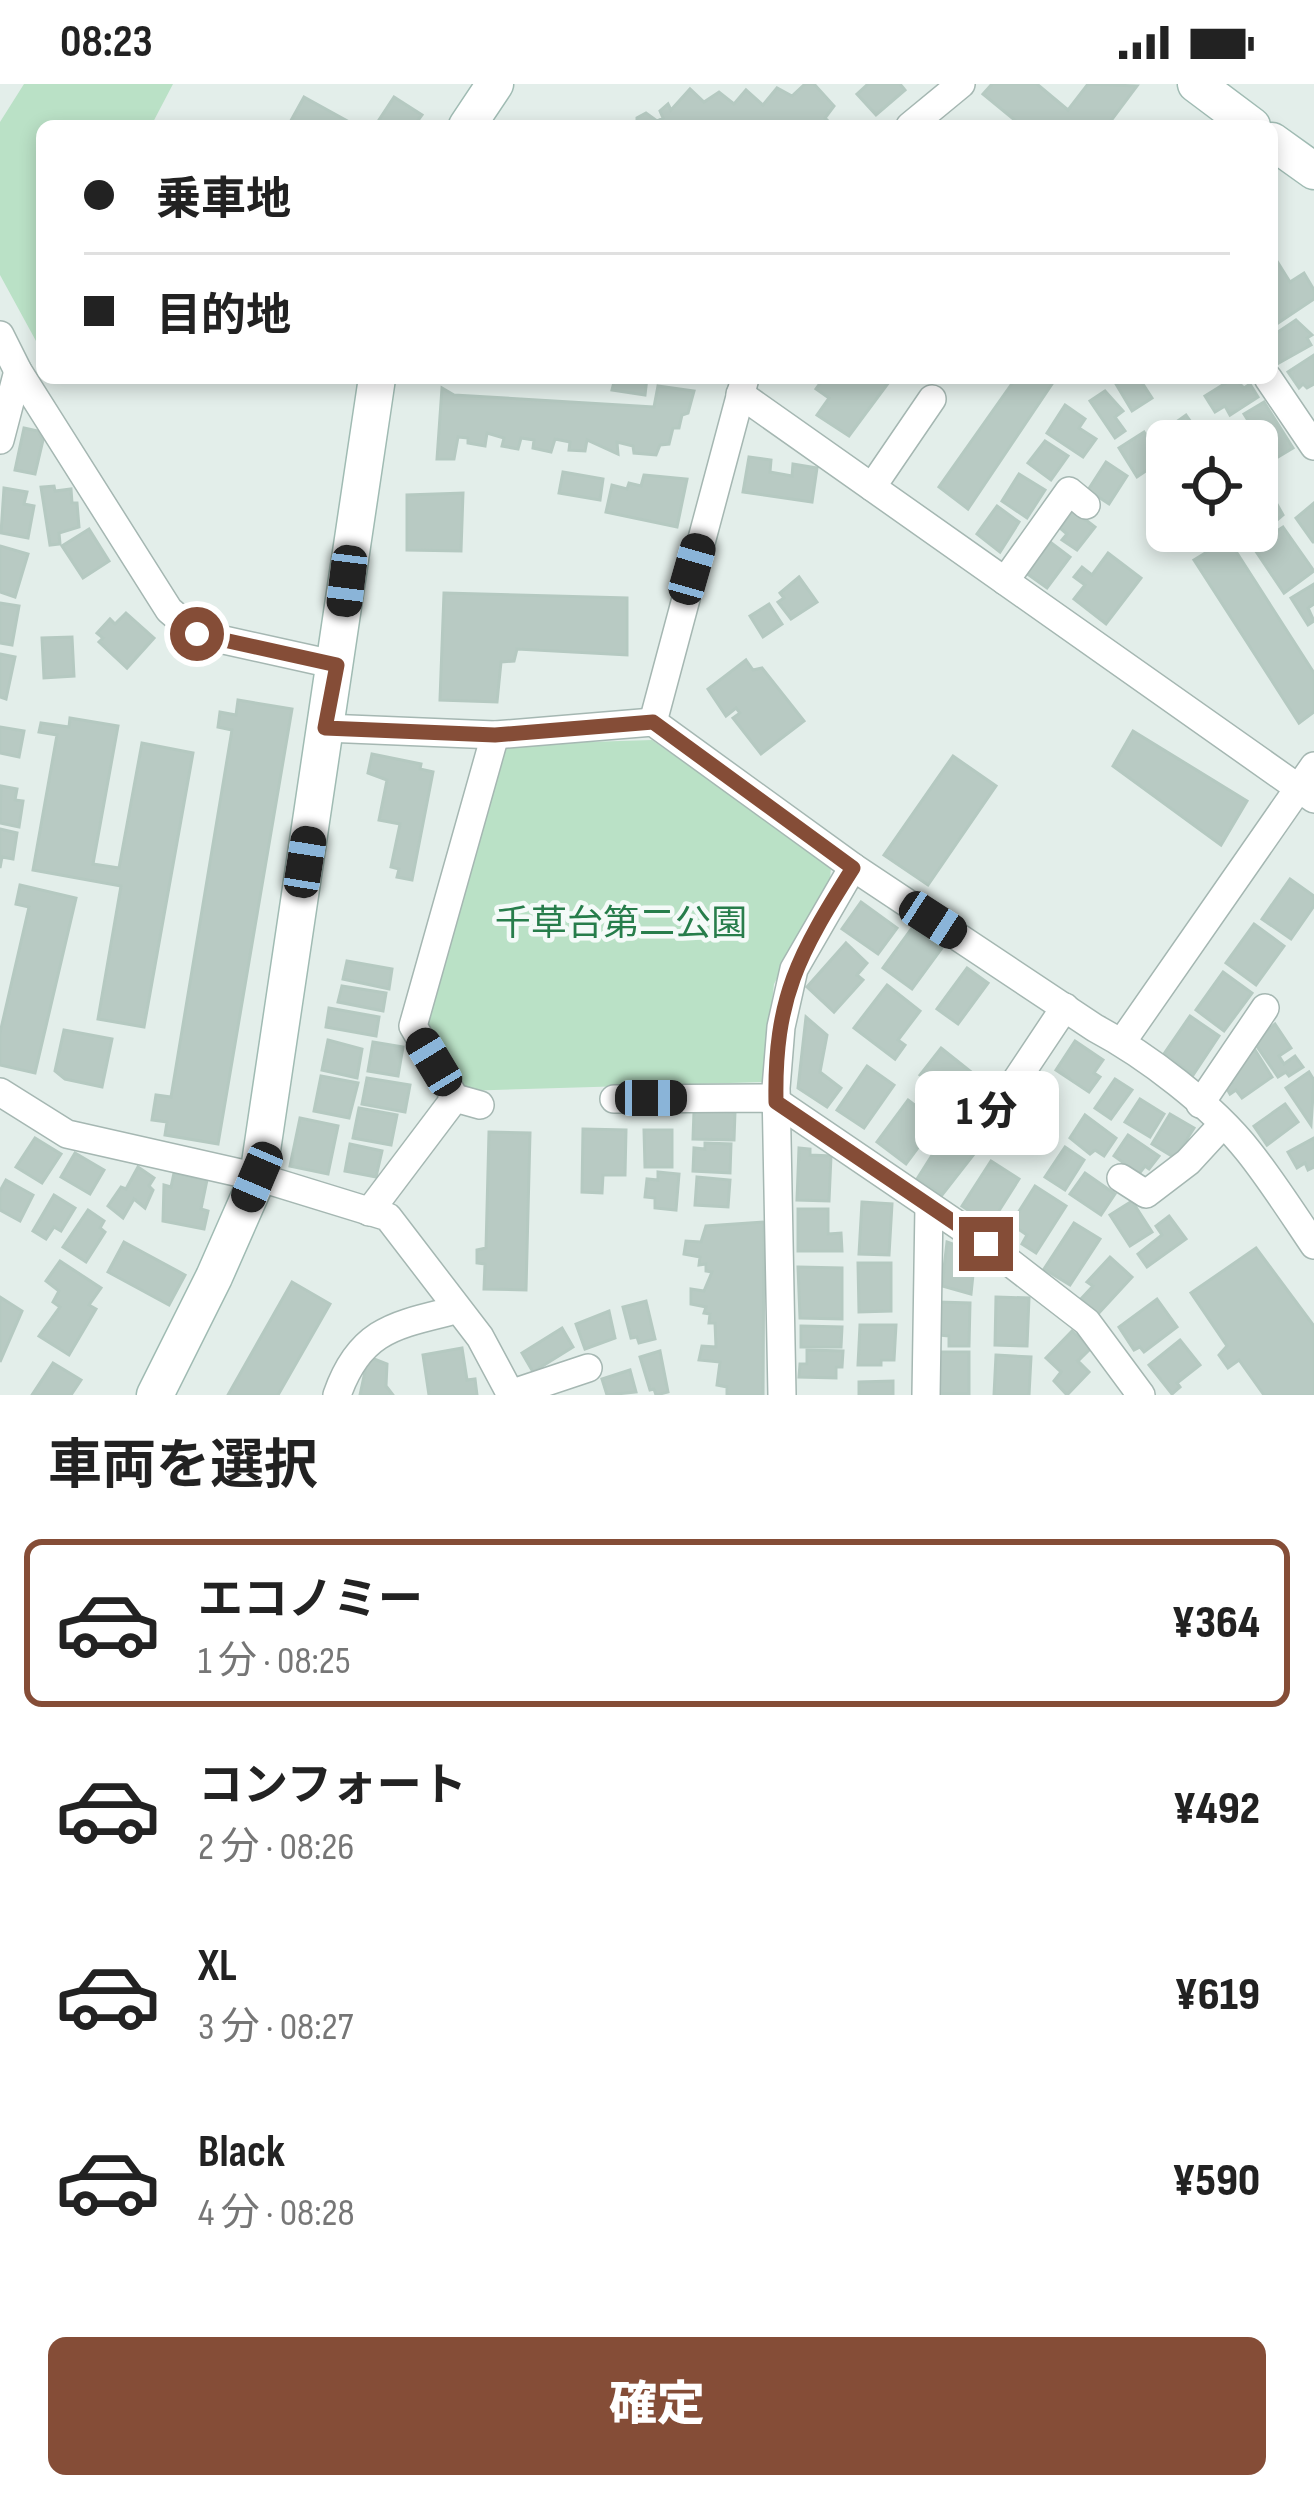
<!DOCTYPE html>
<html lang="ja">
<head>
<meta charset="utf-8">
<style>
	:root { --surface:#fff; --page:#f6f6f6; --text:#222; --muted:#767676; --line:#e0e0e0; --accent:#854d37 }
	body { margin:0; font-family:"Sofia Sans Condensed","Noto Sans JP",sans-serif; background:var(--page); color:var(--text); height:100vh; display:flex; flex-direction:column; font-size:45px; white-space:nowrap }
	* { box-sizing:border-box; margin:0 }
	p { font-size:39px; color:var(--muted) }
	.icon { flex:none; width:66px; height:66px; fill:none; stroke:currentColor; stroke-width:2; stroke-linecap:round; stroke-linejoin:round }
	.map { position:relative; height:1311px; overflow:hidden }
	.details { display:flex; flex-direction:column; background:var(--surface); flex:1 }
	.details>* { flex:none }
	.guide { position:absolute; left:36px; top:36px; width:1242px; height:264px; border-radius:18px; box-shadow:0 6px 18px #0003; display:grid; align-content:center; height:264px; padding:0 48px; background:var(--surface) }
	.tools { position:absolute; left:1146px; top:336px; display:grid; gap:24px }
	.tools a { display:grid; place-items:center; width:132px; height:132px; border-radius:18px; background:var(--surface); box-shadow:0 6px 18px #0003; font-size:60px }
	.end { position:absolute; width:54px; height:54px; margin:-27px; border:15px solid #854d37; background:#fff; box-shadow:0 0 0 6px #fff }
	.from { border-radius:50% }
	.bubble { position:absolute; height:84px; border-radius:18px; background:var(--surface); box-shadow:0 6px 18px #0003; font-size:39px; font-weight:800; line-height:84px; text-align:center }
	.car { position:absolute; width:36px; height:72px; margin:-36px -18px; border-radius:15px; box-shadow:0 0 9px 3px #0007; background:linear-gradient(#222 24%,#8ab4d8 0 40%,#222 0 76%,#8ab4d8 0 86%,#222 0) }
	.guide b { display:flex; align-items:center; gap:42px; height:114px; font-size:45px }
	.guide b+b { border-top:3px solid var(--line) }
	.guide i { width:30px; height:30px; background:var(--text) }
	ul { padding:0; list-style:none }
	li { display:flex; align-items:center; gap:36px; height:168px; margin:0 24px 18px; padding:0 24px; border:6px solid transparent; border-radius:18px }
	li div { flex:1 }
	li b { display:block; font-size:45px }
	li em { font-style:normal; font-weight:800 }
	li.current { border-color:var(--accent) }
	li>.icon { width:108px; height:108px; stroke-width:1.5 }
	h2 { padding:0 48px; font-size:54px; line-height:144px }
	.cta { display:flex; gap:24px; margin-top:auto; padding:24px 48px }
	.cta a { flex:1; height:138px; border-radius:18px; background:var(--accent); color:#fff; font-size:48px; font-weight:800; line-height:138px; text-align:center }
	.status { display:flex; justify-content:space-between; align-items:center; height:84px; padding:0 60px; background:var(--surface); direction:ltr }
	.status svg { height:33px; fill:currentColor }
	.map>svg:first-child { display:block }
	.green { fill:#bae1c6 }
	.building { fill:#b8cac3; stroke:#b5c9c1; stroke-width:3 }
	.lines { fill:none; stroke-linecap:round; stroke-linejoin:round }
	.street-casing { stroke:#a5b7b2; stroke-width:30 }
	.secondary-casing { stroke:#a0bbb3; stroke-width:39 }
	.street { stroke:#fff; stroke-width:27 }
	.secondary { stroke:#fff; stroke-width:36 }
	.route { stroke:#854d37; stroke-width:15 }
	.labels { text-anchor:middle; stroke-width:9; stroke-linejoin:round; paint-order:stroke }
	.park-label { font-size:36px; fill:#277d4b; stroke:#f4faf8 }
</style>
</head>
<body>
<div class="status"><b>08:23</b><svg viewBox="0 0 49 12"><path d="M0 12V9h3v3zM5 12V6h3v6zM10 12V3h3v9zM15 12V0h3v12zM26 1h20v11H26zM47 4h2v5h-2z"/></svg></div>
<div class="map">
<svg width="1314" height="1311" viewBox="0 0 1314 1311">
	<rect width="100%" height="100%" fill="#e3eeea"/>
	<g class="green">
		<polygon points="24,0 173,0 151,42 42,42 42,245 36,257 0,191 0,38"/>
		<polygon points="652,656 831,781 830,798 774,900 764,998 461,1007 425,946 492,661"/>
	</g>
	<g class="building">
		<polygon points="805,0 814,0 834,22 825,34 830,39 828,42 637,42 637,34 646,29 657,37 663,34 660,27 668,20 671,26 690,5 704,18 719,8 734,20 746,6 763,21 777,4 792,12"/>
		<polygon points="868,0 900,0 905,6 876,31 857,10"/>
		<polygon points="992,0 1037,0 1068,26 1088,0 1137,2 1107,42 1022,42 983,10"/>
		<polygon points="304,13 353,40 352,42 288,42"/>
		<polygon points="394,13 422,31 414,42 375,42"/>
		<polygon points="1275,174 1290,198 1304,189 1314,206 1314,215 1272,243"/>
		<polygon points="1296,236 1312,251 1307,254 1311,261 1277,280 1272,272 1272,252"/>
		<polygon points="1314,271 1314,300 1307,304 1303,300 1299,304 1288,288"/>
		<polygon points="615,294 647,294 645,311 612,306"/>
		<polygon points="824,294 892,294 849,352 817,331 829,314 816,305"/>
		<polygon points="1016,294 1056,294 968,425 939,403"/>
		<polygon points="1126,294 1139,294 1152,314 1132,327 1116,300"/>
		<polygon points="1234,294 1244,304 1250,300 1258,313 1230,331 1225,322 1215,328 1205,312"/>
		<polygon points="658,302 694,307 688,329 682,331 679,344 673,344 669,360 660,361 656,371 634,369 633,362 617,358 618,370 587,356 585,367 569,366 570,358 555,355 551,368 533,364 534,356 521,354 518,365 502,362 504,354 487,349 485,362 468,359 468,354 458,353 454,375 437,375 442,304 454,311 654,323"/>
		<polygon points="1105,307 1123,327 1115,333 1125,347 1115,354 1090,317"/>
		<polygon points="1264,318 1293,364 1273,376 1244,330"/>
		<polygon points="1065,321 1085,335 1079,344 1096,355 1083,373 1047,349"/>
		<polygon points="1186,331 1200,351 1192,357 1167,357 1167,363 1158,351"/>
		<polygon points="24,344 38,347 43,356 35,390 15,386"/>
		<polygon points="1144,348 1162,376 1137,393 1119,364"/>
		<polygon points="1045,357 1068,372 1051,396 1028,379"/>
		<polygon points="749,373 771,376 770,388 792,392 793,380 817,384 812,418 743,408"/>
		<polygon points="1106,378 1127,392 1109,420 1088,406"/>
		<polygon points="563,388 603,395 600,416 559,409"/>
		<polygon points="1019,390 1045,406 1027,434 1002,417"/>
		<polygon points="644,391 687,395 677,443 606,428 612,401 627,405 629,399 641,402"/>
		<polygon points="1264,397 1283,431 1263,448 1260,443 1257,445 1257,400"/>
		<polygon points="54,402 55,407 71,405 72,419 77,419 79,443 59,449 60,460 50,461 41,403"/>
		<polygon points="4,404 27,408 24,420 34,422 28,454 1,449"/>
		<polygon points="463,409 461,467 407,466 407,411"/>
		<polygon points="1314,419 1314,458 1313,458 1296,434"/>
		<polygon points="997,422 1019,438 1000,468 977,450"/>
		<polygon points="1073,426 1095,443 1077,466 1062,456 1067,450 1060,444"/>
		<polygon points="1283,443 1314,487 1284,509 1253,463"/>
		<polygon points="1167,444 1167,447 1201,447 1184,466 1164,448"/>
		<polygon points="89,445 109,477 83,494 62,462"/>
		<polygon points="1228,455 1314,589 1314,628 1299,639 1194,476"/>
		<polygon points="1050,458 1070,473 1047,504 1026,489"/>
		<polygon points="0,462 28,470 15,513 0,508"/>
		<polygon points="1108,469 1141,494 1106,540 1074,515 1085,501 1074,493 1082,483 1092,491"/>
		<polygon points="799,493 817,518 791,535 778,518 784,514 780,509"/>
		<polygon points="1314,500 1314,520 1308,524 1314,537 1308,541 1291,514"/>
		<polygon points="444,509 627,514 627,571 517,565 514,577 501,578 497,618 440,616"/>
		<polygon points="0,519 19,522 12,561 0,559"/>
		<polygon points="769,520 782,540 763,553 750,532"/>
		<polygon points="126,529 154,554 127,584 99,558 103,554 97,549 110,535 115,540"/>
		<polygon points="72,553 74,592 44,594 42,554"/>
		<polygon points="0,570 15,573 6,615 0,613"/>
		<polygon points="746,576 753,586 762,584 804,637 761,670 733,634 740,629 736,624 726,632 708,605"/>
		<polygon points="238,616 292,625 218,1060 165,1051 167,1038 152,1036 156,1011 171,1013 232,646 218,643 220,628 236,631"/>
		<polygon points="70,634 118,642 93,780 119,784 142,659 193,669 144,943 98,935 121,802 33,786 57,651 39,648 41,639 69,643"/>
		<polygon points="0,643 24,647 19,673 0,669"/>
		<polygon points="1133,647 1247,717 1221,761 1113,682"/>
		<polygon points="372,670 421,680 420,685 433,688 412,796 397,793 399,785 391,783 400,740 379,736 387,696 368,689"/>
		<polygon points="953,672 996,702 928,801 884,771"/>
		<polygon points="1,702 17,705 15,716 23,717 19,743 0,739"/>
		<polygon points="0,745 17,749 13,775 2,773 0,784"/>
		<polygon points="1290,795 1314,812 1314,822 1291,855 1262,835"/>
		<polygon points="20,801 76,814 35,989 0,981 0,949 29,823 16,820"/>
		<polygon points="861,818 897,844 878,870 842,845"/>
		<polygon points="1254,840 1284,862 1256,901 1226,879"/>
		<polygon points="912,844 942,864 912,905 883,884"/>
		<polygon points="846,859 867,879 857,891 863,896 834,928 807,903"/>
		<polygon points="347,877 392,885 389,905 343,895"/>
		<polygon points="967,884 988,899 958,940 937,925"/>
		<polygon points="1223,888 1252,909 1224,947 1196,926"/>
		<polygon points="887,901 920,927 898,956 905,961 895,975 854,944"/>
		<polygon points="342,902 386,909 383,927 338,918"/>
		<polygon points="329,924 379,933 376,952 326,943"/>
		<polygon points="1190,932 1219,952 1193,991 1164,970"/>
		<polygon points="806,933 827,951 820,988 841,1004 827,1023 798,1004"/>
		<polygon points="1275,940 1291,964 1279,972 1284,980 1295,972 1303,983 1289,992 1286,988 1278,993 1254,958"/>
		<polygon points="64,946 112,955 102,1003 65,995 55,987"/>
		<polygon points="328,956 362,965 357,994 322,986"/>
		<polygon points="1075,957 1103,976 1094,989 1100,993 1089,1008 1056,986"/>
		<polygon points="373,958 403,963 398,992 368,987"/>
		<polygon points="941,964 1000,1011 979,1038 920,991"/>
		<polygon points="1255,966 1272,993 1242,1014 1236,1006 1230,1010 1226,1003 1232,999 1229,994 1239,976"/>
		<polygon points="867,982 894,1001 864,1044 837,1026"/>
		<polygon points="1309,988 1314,996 1311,1041 1286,1004"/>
		<polygon points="321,992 358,999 349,1034 314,1027"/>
		<polygon points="367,994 410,1001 405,1028 362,1020"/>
		<polygon points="1115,995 1132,1006 1111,1035 1095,1024"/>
		<polygon points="1140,1015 1164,1030 1150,1053 1125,1038"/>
		<polygon points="908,1016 937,1038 906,1080 877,1058"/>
		<polygon points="1285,1020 1298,1038 1267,1061 1254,1042"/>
		<polygon points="359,1024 397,1031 391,1061 353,1054"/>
		<polygon points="694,1027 735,1028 734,1056 693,1055"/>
		<polygon points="1170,1030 1194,1044 1175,1074 1152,1060"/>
		<polygon points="1085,1031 1116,1054 1104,1072 1095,1066 1090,1070 1070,1054"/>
		<polygon points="300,1034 338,1042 328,1090 290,1082"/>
		<polygon points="583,1045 626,1046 625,1091 603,1091 602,1109 582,1108"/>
		<polygon points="644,1046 672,1046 672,1083 645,1083"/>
		<polygon points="948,1046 978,1065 942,1111 917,1095"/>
		<polygon points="489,1048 530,1049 526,1206 484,1205 485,1180 477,1179 477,1166 486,1164"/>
		<polygon points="1128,1051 1159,1072 1149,1085 1145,1082 1139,1090 1114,1072"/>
		<polygon points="35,1054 61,1070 42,1099 16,1083"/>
		<polygon points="1314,1054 1314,1083 1308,1086 1305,1079 1297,1084 1288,1068"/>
		<polygon points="705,1059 731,1060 730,1089 693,1087 694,1064 705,1065"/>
		<polygon points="350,1060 382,1067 376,1093 345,1087"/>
		<polygon points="1065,1063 1084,1076 1065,1106 1045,1093"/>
		<polygon points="799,1064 810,1065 810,1071 831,1072 829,1117 797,1116"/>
		<polygon points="75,1069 104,1086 90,1110 61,1093"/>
		<polygon points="991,1077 1019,1095 990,1141 962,1122"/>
		<polygon points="138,1083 154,1094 149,1102 153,1106 145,1124 134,1115 123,1134 108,1122 121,1103 126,1105"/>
		<polygon points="658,1088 679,1090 676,1126 655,1124 655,1114 645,1113 647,1095 658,1096"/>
		<polygon points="174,1089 207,1096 201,1125 208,1127 204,1145 163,1137 164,1101 171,1103"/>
		<polygon points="1085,1089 1115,1110 1101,1131 1070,1110"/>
		<polygon points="697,1093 730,1096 728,1123 695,1121"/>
		<polygon points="6,1096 33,1111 20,1137 0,1126 0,1107"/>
		<polygon points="1035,1102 1066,1122 1036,1169 1022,1160 1027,1151 1011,1140"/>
		<polygon points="54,1111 75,1124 61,1147 54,1143 46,1155 33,1147"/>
		<polygon points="1132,1117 1152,1148 1130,1162 1110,1131"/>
		<polygon points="862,1118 892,1120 889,1171 859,1170"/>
		<polygon points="798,1125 828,1125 828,1150 841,1149 842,1167 798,1167"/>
		<polygon points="88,1126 104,1137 100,1144 105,1148 86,1178 63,1163"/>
		<polygon points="1169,1132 1186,1155 1147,1183 1138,1170 1162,1151 1156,1142"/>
		<polygon points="764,1138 763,1311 727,1311 727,1303 717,1301 720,1278 699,1276 702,1262 716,1263 715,1239 709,1239 710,1230 704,1229 706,1223 691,1220 691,1205 704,1207 712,1188 706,1187 706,1180 699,1181 700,1173 684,1170 686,1157 701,1158 706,1142"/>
		<polygon points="1074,1139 1100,1155 1070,1201 1044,1185"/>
		<polygon points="124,1158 185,1191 169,1221 108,1188"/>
		<polygon points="947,1158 961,1163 961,1170 975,1171 971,1210 942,1202"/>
		<polygon points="1256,1164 1314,1242 1314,1311 1264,1311 1239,1276 1228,1284 1219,1271 1227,1262 1191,1209"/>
		<polygon points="1110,1173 1132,1193 1098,1230 1081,1215 1093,1202 1087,1198"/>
		<polygon points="60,1177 101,1204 89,1221 96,1225 69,1271 39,1252 60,1223 53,1218 59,1207 46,1197"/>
		<polygon points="858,1179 891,1179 891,1227 859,1228"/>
		<polygon points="798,1183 842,1184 842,1235 800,1234"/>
		<polygon points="292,1198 330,1220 278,1311 228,1311"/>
		<polygon points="0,1213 22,1227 0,1278"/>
		<polygon points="996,1213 1029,1214 1027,1262 995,1261"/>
		<polygon points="1157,1215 1177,1243 1144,1268 1140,1263 1134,1266 1119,1243"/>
		<polygon points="646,1217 655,1255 639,1259 637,1253 631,1254 623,1223"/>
		<polygon points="938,1218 970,1219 969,1262 949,1262 949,1252 938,1251"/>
		<polygon points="609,1227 615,1254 585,1265 576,1240"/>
		<polygon points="860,1241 896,1241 894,1276 881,1276 881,1281 858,1281"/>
		<polygon points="801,1242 842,1243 841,1263 801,1263"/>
		<polygon points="562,1244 573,1263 533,1288 522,1269"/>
		<polygon points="1072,1247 1091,1264 1078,1277 1089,1288 1067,1311 1054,1297 1061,1288 1046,1274"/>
		<polygon points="1180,1256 1200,1281 1177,1299 1180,1303 1172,1310 1149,1281"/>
		<polygon points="462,1264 467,1296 475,1295 477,1311 429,1311 423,1271"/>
		<polygon points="807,1266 843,1267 842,1283 836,1283 836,1294 799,1293 800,1280 807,1280"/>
		<polygon points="660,1267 668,1308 656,1311 654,1305 650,1306 640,1273"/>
		<rect x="939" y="1268" width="30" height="42"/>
		<polygon points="996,1271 1031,1273 1029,1311 994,1311"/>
		<polygon points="374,1275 387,1280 386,1302 393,1311 360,1311 367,1278"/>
		<polygon points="53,1279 81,1296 71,1311 32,1311"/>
		<polygon points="630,1286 636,1308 607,1311 602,1295"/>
		<polygon points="893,1297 893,1311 859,1311 859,1298"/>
	</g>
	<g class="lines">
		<g class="street-casing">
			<g id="street">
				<polyline points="910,42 961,0"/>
				<polyline points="0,251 18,287 169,526 197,550 337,581"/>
				<polyline points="1268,294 1314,362"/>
				<polyline points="740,310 1314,715"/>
				<polyline points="0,356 18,287"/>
				<polyline points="872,403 932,315"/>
				<polyline points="1005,497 1069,407 1086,421"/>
				<polyline points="653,638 745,294"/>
				<path d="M 325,644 L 495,651 L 653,638 L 853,783 L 1095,944 C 1146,971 1213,1022 1249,1068 C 1272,1097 1293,1130 1314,1161"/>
				<polyline points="1122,958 1314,682"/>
				<polyline points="1017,995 1065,923"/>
				<polyline points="0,1008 67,1050 258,1093 388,1133 480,1253 511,1311"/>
				<polyline points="614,1015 763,1014 777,1018 986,1160 1087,1238 1141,1311"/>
				<polyline points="1200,1020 1265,924"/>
				<polyline points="480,1021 455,1014 413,942 495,651"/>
				<polyline points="1121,1094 1146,1110 1188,1078 1223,1040"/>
				<polyline points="369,1128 455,1014"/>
				<polyline points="510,1310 588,1284"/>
				<path d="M 337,1311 C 360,1245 396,1241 456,1226"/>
				<polyline points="782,1311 776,1004 781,943 794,885 853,783"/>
				<polyline points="926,1311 929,1122"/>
			</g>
		</g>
		<g class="secondary-casing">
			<g id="secondary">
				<polyline points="1196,0 1252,42"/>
				<polyline points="467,42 495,0"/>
				<polyline points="1272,57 1314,87"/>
				<polyline points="155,1311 214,1193 258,1093 377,294"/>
			</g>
		</g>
		<use href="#street" class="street"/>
		<use href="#secondary" class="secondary"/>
	</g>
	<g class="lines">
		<path class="route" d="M 197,550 L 337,581 L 325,644 L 495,651 L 653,638 L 853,784 C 799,869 774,914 776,1018 L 986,1160"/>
	</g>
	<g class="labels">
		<g class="park-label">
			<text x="621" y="851">千草台第二公園</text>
		</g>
	</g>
</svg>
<div class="tools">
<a><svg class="icon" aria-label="locate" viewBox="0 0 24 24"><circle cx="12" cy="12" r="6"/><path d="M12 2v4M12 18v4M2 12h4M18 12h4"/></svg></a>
</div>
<i class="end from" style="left:197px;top:550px"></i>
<i class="end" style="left:986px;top:1160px"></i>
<div class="bubble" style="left:915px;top:987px;width:144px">1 分</div>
<i class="car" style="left:692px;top:485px;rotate:16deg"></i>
<i class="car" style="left:347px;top:497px;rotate:187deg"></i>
<i class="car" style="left:305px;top:778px;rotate:9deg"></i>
<i class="car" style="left:933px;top:836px;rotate:123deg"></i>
<i class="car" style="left:434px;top:978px;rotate:329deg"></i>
<i class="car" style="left:651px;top:1014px;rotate:90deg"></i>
<i class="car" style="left:257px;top:1093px;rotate:203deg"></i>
<div class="guide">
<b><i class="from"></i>乗車地</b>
<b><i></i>目的地</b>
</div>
</div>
<section class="details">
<h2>車両を選択</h2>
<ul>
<li class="current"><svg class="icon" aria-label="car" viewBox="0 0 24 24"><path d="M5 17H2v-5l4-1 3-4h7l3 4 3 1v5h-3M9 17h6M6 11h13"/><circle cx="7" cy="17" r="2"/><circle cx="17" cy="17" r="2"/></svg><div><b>エコノミー</b><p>1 分 · 08:25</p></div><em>¥364</em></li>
<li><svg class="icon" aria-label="car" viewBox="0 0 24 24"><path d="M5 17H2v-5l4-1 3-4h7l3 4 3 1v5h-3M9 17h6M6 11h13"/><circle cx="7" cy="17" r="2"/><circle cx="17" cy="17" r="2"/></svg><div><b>コンフォート</b><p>2 分 · 08:26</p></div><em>¥492</em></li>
<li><svg class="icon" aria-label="car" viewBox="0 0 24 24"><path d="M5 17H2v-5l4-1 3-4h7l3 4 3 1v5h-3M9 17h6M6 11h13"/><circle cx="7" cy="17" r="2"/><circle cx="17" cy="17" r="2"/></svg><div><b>XL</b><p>3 分 · 08:27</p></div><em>¥619</em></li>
<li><svg class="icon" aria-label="car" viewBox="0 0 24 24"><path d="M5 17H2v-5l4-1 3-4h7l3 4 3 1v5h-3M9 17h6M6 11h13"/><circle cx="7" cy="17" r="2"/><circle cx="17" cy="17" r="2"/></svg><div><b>Black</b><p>4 分 · 08:28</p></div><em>¥590</em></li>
</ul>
<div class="cta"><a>確定</a></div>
</section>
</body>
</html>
